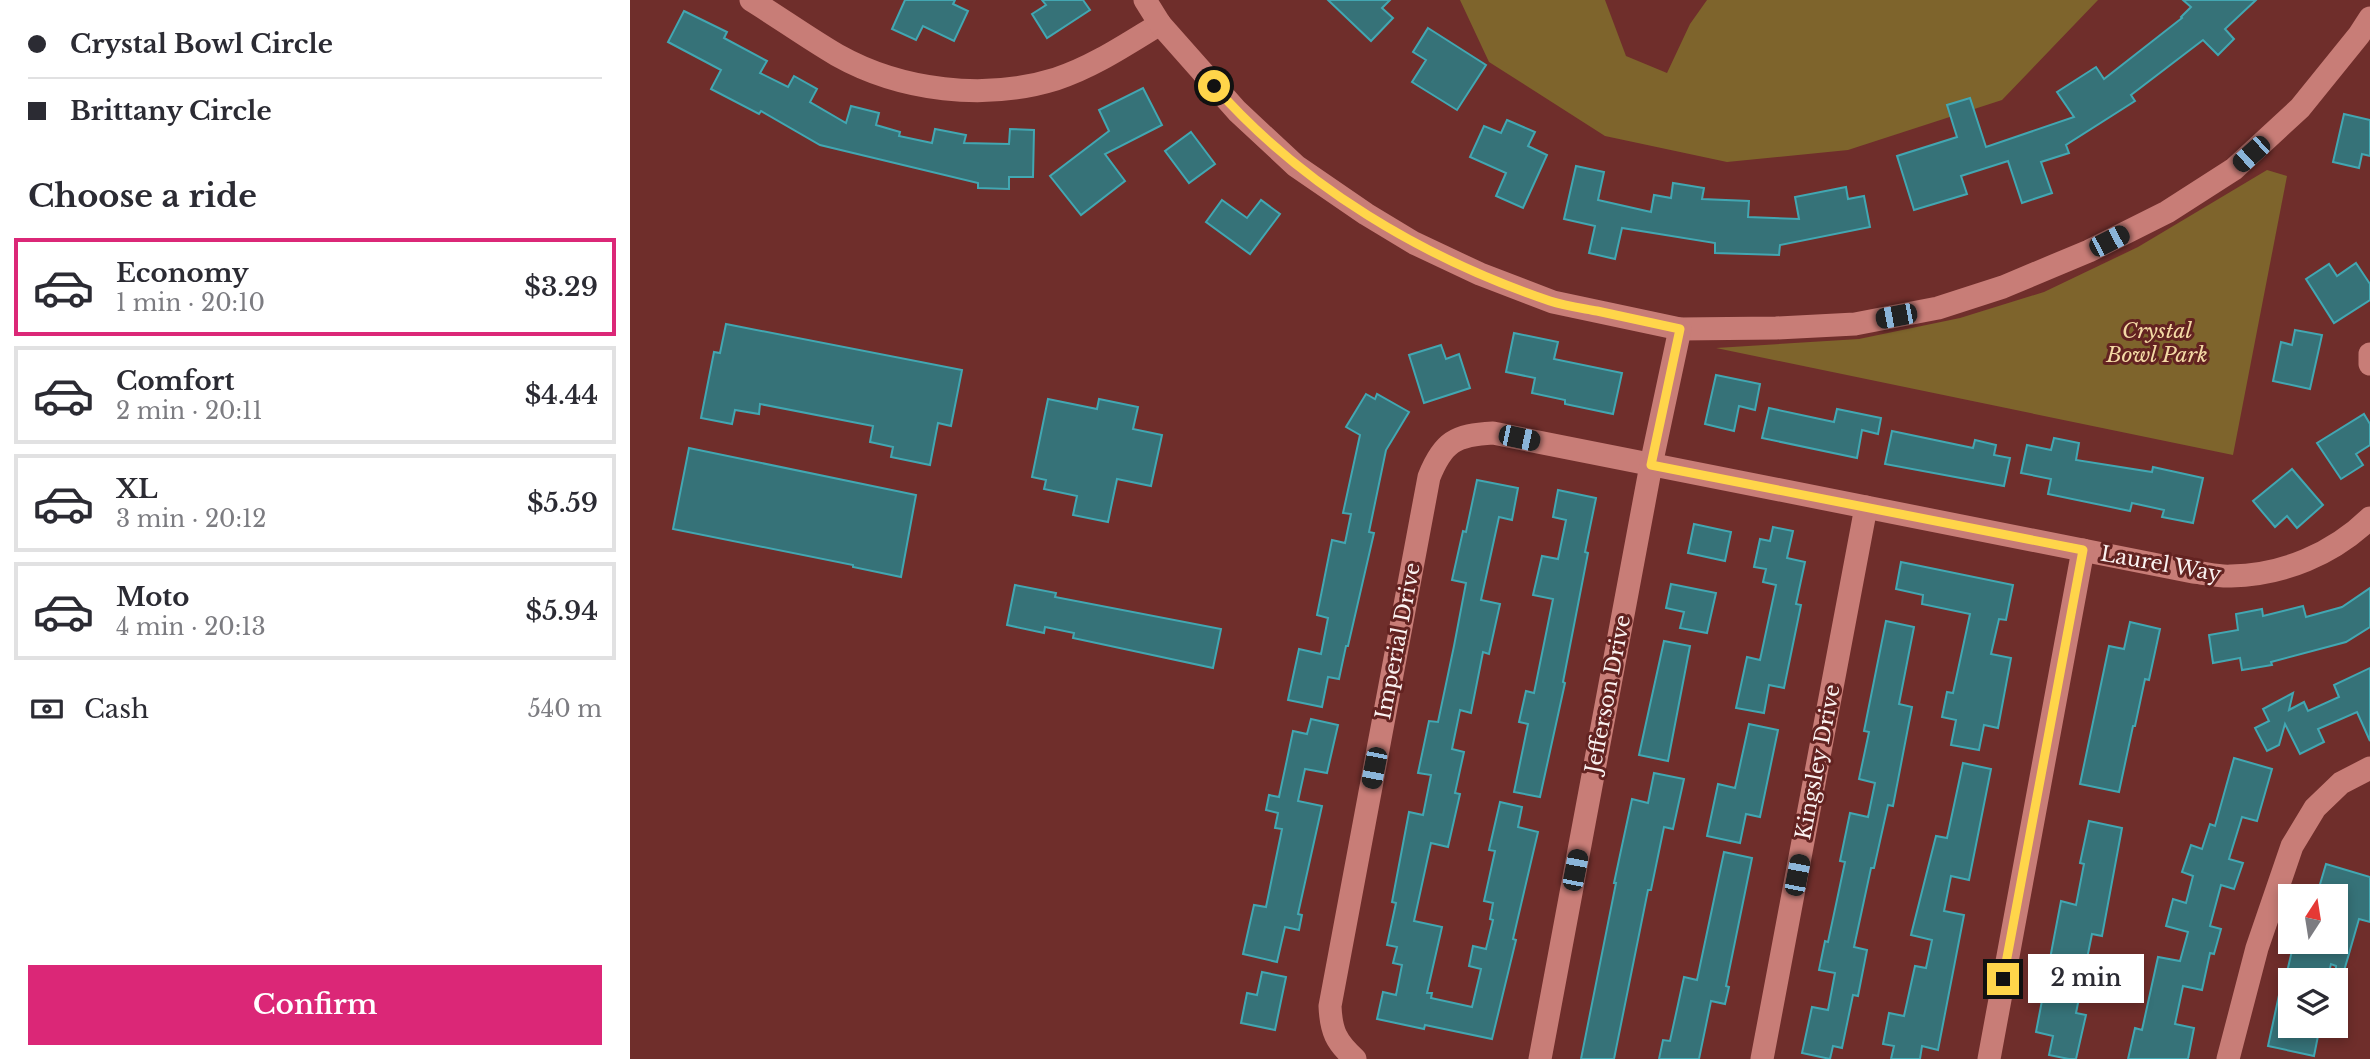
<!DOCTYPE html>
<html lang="en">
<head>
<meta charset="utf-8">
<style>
	:root { --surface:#fff; --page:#f2f2f3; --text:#2b2b33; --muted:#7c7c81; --line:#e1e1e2; --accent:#db2777 }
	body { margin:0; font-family:"Libre Baskerville",serif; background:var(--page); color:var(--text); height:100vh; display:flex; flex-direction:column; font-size:26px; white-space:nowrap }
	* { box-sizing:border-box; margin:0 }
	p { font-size:23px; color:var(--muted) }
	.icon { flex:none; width:38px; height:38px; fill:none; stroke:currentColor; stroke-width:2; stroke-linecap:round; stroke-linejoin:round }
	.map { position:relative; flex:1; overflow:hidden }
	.sheet { display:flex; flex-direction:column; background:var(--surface); width:630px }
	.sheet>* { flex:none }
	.hud { display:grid; align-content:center; height:154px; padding:0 28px; background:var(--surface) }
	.needle { width:46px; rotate:12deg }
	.buttons { position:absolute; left:1648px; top:884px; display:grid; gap:14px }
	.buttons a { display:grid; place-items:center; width:70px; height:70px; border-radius:0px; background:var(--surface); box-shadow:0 4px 10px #0003; font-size:35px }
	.end { position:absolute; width:32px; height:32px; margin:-16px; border:9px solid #ffd54a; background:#111; box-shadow:0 0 0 4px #111 }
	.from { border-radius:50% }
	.bubble { position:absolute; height:49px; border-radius:0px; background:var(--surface); box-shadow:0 4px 10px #0003; font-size:23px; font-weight:600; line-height:49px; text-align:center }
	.car { position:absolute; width:21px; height:42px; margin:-21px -10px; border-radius:9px; box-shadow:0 0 5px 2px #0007; background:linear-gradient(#222 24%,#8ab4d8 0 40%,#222 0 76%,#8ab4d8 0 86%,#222 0) }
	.hud b { display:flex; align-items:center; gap:24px; height:66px; font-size:26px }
	.hud b+b { border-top:2px solid var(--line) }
	.hud i { width:18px; height:18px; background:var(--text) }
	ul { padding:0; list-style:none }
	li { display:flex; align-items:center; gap:21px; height:98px; margin:0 14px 10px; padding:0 14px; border:4px solid var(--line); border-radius:0px }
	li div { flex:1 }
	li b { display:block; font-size:26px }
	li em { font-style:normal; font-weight:600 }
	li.current { border-color:var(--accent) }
	li>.icon { width:63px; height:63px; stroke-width:1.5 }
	h2 { padding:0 28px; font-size:32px; line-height:84px }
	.pay { display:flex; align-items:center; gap:18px; height:77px; padding:0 28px; font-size:26px }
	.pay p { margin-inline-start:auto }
	.button { display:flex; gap:14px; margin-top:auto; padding:14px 28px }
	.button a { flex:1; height:80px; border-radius:0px; background:var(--accent); color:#fff; font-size:28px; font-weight:600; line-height:80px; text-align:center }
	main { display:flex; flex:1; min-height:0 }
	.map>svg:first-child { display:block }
	.green { fill:#7e642c }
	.building { fill:#367278; stroke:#42a7b2; stroke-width:2 }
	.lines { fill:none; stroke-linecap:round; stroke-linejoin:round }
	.minor { stroke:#c87d77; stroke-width:23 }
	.route { stroke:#ffd54a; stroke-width:9 }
	.labels { text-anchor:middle; stroke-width:6; stroke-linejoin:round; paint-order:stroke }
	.park-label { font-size:21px; font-style:italic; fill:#f4daa5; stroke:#632321 }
	.street-label { font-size:21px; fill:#faf1f0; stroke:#632321 }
</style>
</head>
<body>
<main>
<section class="sheet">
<div class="hud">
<b><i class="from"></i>Crystal Bowl Circle</b>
<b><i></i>Brittany Circle</b>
</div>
<h2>Choose a ride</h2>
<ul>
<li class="current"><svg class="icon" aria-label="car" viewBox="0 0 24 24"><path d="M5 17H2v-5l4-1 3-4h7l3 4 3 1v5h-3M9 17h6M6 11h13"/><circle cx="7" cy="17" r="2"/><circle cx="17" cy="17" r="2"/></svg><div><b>Economy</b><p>1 min · 20:10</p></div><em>$3.29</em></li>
<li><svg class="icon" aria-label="car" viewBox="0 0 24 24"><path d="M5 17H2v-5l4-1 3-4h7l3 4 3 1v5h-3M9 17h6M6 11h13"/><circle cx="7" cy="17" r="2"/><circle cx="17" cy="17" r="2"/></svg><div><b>Comfort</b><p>2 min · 20:11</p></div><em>$4.44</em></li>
<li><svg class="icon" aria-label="car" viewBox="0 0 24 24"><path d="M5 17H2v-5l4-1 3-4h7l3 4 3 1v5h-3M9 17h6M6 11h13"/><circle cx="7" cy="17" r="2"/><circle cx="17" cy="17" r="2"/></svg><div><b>XL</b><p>3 min · 20:12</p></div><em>$5.59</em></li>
<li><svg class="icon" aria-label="car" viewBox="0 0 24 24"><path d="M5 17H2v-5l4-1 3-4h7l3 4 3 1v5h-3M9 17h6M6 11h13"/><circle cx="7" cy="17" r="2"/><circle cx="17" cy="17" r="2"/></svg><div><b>Moto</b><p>4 min · 20:13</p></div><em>$5.94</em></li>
</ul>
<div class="pay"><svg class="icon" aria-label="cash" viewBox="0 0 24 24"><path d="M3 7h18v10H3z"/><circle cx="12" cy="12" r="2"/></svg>Cash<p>540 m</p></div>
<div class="button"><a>Confirm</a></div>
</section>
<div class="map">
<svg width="1740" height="1059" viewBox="0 0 1740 1059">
	<rect width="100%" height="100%" fill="#6f2e2b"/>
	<g class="green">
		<polygon points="830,0 975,0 996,56 1037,73 1060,24 1077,0 1468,0 1372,100 1218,150 1097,162 975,136 859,62"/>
		<polygon points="1637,170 1657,176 1603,455 1086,348 1229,339 1330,318 1414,292 1508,247"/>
	</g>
	<g class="building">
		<polygon points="275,0 325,0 323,4 338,11 324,41 293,26 286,40 262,29"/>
		<polygon points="412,0 453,0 460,10 417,38 402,14 416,5"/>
		<polygon points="698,0 760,0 752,8 763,18 741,41"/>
		<polygon points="1553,0 1626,0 1595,29 1604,39 1588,55 1573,40 1501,95 1505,101 1436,145 1439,153 1411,162 1422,193 1392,203 1378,161 1331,176 1337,194 1284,210 1267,156 1327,137 1317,105 1340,98 1356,147 1444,117 1427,92 1466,67 1474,79 1552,18 1551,17 1561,7"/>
		<polygon points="54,11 97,32 94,38 137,61 130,73 158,87 164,76 187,89 180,102 216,123 221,106 249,113 246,125 270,132 269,136 302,143 305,129 336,135 334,143 379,144 380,129 404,130 403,177 379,177 379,189 348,188 348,183 190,145 131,111 129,114 81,89 91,70 38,42"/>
		<polygon points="798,28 856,65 827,110 782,82 796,60 783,52"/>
		<polygon points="513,88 532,125 475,154 495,181 451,215 420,176 479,131 469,110"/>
		<polygon points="1714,114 1740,120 1740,156 1732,154 1729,168 1703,162"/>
		<polygon points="877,120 905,132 898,146 917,155 893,208 866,196 876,173 840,157 854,126 871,133"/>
		<polygon points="561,132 585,164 559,183 535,151"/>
		<polygon points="946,166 974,172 968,200 1021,212 1024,195 1041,198 1043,183 1074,188 1072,199 1119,201 1118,217 1169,219 1165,197 1216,187 1218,199 1234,196 1240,227 1150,245 1149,255 1085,253 1085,243 992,228 985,259 959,253 965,226 934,219"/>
		<polygon points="592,200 617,218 631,200 650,214 620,254 576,222"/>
		<polygon points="1726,263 1740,284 1740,300 1704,323 1676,279 1699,264 1707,276"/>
		<polygon points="96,324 332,370 321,426 308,423 300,465 261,457 263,447 240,442 243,426 130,404 129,414 105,410 102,424 71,418 84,352 90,353"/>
		<polygon points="1665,330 1692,335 1680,389 1643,381 1651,342 1662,345"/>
		<polygon points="884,333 928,342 924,359 992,373 983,414 935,404 935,400 902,393 905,378 876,372"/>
		<polygon points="811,345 816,359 829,354 840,388 794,403 779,355"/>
		<polygon points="1086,375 1130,384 1125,410 1109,406 1104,431 1075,424"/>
		<polygon points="736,394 745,399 747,394 779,412 756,450 739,532 744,533 718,646 716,646 709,679 698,677 692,707 658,700 669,649 691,654 698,618 687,615 702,540 715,543 721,514 713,513 730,435 716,427"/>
		<polygon points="418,399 467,409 469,399 508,407 503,429 532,435 521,486 487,479 478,522 443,515 447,496 414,489 416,480 402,477"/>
		<polygon points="1139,408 1204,422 1207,409 1251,418 1248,434 1232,430 1227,458 1132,438"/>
		<polygon points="1734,414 1740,424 1740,445 1726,454 1733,465 1711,479 1687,443"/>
		<polygon points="1262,431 1343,448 1345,440 1366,445 1364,455 1380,458 1374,486 1255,464"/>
		<polygon points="1424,438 1449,443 1446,460 1522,472 1523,467 1573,478 1563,523 1532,517 1534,510 1502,503 1500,511 1418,494 1421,479 1391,473 1397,445 1421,450"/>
		<polygon points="59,448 286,495 271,577 223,567 223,565 43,529"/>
		<polygon points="1662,469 1693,505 1667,528 1657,516 1645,527 1623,501"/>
		<polygon points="847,480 888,488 882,520 869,517 851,600 870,604 859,654 853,652 841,713 830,710 822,749 834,752 825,793 830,794 818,847 801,843 784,921 812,927 797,993 802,993 801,998 842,1007 851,969 839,966 843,946 856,949 863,920 860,919 863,903 854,901 865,851 859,850 870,802 892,807 888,827 908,832 883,939 886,940 862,1039 795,1025 794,1029 747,1019 753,992 766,995 772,965 763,963 767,947 757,945 766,903 762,902 779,812 793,815 801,775 788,773 799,721 808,722 824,646 836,583 822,580 833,531 836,532"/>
		<polygon points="928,490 966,498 955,552 958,553 933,682 935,683 910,797 884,792 898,724 889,722 896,691 904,693 923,599 903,595 912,556 928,559 936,520 923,517"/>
		<polygon points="1064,524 1101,532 1095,561 1058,553"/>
		<polygon points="1143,527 1163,531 1157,558 1175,562 1166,604 1171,605 1154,688 1139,685 1134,713 1106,708 1117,657 1130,660 1146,585 1133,582 1136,569 1124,567 1130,539 1140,541"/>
		<polygon points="1271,562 1383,585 1376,620 1369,619 1361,654 1381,658 1368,728 1354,725 1349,750 1321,745 1326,720 1312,717 1317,692 1323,693 1340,614 1292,604 1293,595 1266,589"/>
		<polygon points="1041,584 1086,593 1077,633 1050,628 1054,612 1036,608"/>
		<polygon points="385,585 426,593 425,597 591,629 583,668 443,638 444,633 415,627 414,633 377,625"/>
		<polygon points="1740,588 1740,627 1716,642 1641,662 1642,665 1612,670 1610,658 1583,663 1579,635 1608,630 1606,614 1632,609 1633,616 1673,606 1676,617 1712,607"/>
		<polygon points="1256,621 1284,627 1269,704 1282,707 1263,806 1258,805 1244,868 1241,868 1224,947 1237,950 1228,996 1223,995 1212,1048 1203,1046 1200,1059 1172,1053 1182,1007 1198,1010 1205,973 1189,970 1195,941 1198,942 1215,862 1210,861 1220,813 1238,817 1245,783 1229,779 1239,732 1234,731"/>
		<polygon points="1500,622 1530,629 1519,680 1515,679 1505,726 1503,726 1489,792 1450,784 1479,646 1494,649"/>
		<polygon points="1034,641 1060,646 1038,761 1009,755"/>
		<polygon points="1740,668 1740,741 1727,712 1688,729 1694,742 1670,754 1655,724 1649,745 1637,751 1625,728 1639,721 1633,709 1663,693 1659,710 1674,702 1678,711 1709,697 1704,685"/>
		<polygon points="681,719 708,725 697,773 675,769 668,801 692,806 668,914 672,915 669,930 655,927 647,962 613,954 624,905 636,907 652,829 645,828 648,813 636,810 639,795 649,797 663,731 677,734"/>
		<polygon points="1119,724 1148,730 1130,817 1116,814 1110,843 1077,836 1088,784 1105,788"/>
		<polygon points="1604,758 1642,769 1627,821 1612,817 1599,859 1613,863 1604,889 1591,885 1580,926 1591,929 1584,954 1580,953 1572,990 1553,986 1545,1024 1564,1028 1558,1059 1498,1059 1505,1028 1512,1030 1528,957 1550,961 1558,932 1536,926 1543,899 1556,903 1563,876 1552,872 1561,845 1572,849 1580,824 1585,826"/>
		<polygon points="1333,763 1361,769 1339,880 1321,876 1314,911 1334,915 1308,1050 1292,1046 1290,1059 1261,1059 1264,1046 1253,1044 1259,1013 1274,1016 1285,966 1296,968 1302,940 1281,935 1306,836 1317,838"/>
		<polygon points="1024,773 1054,779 1043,829 1034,827 1021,890 1018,890 984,1059 951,1059 986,883 984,883 1002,799 1018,803"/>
		<polygon points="1459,821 1492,828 1472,936 1462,934 1446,1013 1456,1015 1446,1059 1439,1059 1419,1055 1423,1036 1406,1032 1431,901 1446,905 1454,864 1450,863"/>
		<polygon points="1094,852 1122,858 1096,986 1099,987 1095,1004 1081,1001 1069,1059 1029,1059 1033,1040 1040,1041 1054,977 1067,980"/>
		<polygon points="1696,864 1740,877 1740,922 1729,919 1712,978 1706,978 1706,966 1701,964 1697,980 1661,980 1661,1026 1690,1026 1684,1056 1638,1046 1654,972 1657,972 1664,942 1706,942 1706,896 1688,891"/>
		<polygon points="632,972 656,977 645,1030 611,1023 617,993 627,995"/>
	</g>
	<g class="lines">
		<g class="minor">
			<path d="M 121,0 C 150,18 178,38 207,55 C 271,91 355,101 426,79 C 463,67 497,44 530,24"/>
			<polyline points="515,0 530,24 607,111 666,166 736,214 784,243 850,274 923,302 1050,329 1146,328 1225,324 1308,308 1373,287 1459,251 1537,212 1604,169 1670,108 1729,35 1740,18"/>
			<polyline points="1740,354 1740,364"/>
			<path d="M 725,1059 C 706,1042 701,1031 700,1006 L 799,477 C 813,442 825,435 863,433 L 1563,572 C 1575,573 1589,577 1601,576 C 1653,575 1703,554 1740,518"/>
			<polyline points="910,1059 1021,465 1050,329"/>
			<polyline points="1132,1059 1236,507"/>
			<polyline points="1359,1059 1453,550"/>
			<polyline points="1598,1059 1627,948 1662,846 1685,808 1711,783 1740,768"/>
		</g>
	</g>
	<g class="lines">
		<path class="route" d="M 584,86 C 673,187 793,258 920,301 C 935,306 951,308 967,311 C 994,317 1022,323 1050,329 L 1021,465 L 1453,550 L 1373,979"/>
	</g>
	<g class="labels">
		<g class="park-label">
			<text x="1527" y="338">Crystal<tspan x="1527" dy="24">Bowl Park</tspan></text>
		</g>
		<g class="street-label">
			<text transform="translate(1531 564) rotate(10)" y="7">Laurel Way</text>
			<text transform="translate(768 641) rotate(-79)" y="7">Imperial Drive</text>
			<text transform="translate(978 694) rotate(-79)" y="7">Jefferson Drive</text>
			<text transform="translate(1188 762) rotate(-79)" y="7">Kingsley Drive</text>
		</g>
	</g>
</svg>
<div class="buttons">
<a><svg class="needle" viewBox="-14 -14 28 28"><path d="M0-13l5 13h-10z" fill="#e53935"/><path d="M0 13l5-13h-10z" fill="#7c7c81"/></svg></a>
<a><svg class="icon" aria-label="layers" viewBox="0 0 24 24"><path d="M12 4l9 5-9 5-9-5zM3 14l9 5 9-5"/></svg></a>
</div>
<i class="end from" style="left:584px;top:86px"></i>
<i class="end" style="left:1373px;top:979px"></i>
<div class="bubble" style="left:1398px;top:954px;width:116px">2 min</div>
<i class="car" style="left:1621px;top:154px;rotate:228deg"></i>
<i class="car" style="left:1479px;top:241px;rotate:63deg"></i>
<i class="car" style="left:1266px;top:316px;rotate:259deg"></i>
<i class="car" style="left:889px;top:438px;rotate:102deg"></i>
<i class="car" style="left:744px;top:768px;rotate:191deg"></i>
<i class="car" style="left:945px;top:870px;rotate:11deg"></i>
<i class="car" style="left:1167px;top:875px;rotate:11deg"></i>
</div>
</main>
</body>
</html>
